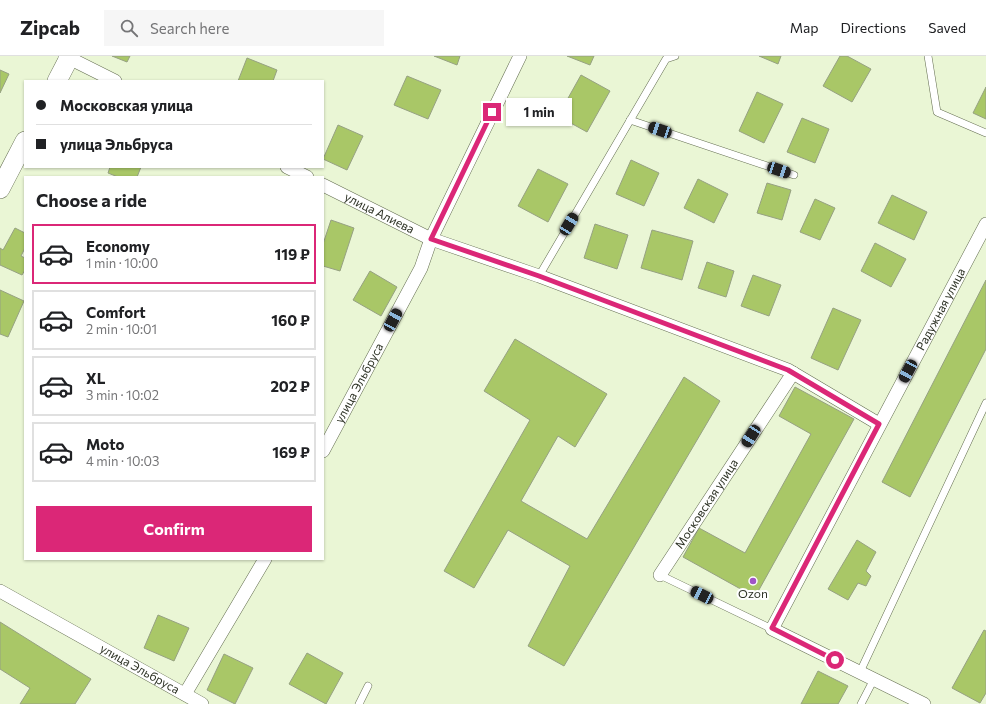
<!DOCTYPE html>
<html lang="en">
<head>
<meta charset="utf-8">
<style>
	:root { --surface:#fff; --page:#f6f6f6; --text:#202124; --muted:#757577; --line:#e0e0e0; --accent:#db2777 }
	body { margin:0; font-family:Commissioner,sans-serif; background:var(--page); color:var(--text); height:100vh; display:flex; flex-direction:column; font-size:15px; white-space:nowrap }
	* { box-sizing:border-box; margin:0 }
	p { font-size:13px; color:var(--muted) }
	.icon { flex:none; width:22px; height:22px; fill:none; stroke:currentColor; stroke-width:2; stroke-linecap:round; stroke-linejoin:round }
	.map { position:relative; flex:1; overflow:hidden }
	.drawer { position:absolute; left:24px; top:120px; width:300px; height:384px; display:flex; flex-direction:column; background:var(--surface); border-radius:0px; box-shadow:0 1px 3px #0004 }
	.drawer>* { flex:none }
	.guide { position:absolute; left:24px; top:24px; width:300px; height:88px; border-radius:0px; box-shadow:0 1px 3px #0004; display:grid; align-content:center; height:88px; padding:0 12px; background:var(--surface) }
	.end { position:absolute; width:18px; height:18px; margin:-9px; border:5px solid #db2777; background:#fff; box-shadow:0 0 0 2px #fff }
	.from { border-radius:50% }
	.bubble { position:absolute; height:28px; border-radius:0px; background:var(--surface); box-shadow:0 1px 3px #0004; font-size:13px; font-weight:700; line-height:28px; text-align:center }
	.car { position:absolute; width:12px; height:24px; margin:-12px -6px; border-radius:5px; box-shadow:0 0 3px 1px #0007; background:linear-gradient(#222 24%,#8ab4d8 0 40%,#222 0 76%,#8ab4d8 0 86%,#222 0) }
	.guide b { display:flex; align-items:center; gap:14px; height:38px; font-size:15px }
	.guide b+b { border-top:1px solid var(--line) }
	.guide i { width:10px; height:10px; background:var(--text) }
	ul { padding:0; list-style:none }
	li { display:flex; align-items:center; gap:12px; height:60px; margin:0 8px 6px; padding:0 4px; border:2px solid var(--line); border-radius:0px }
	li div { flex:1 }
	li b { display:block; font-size:15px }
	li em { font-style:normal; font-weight:700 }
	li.current { border-color:var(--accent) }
	li>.icon { width:36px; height:36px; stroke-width:1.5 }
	h2 { padding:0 12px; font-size:18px; line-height:48px }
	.cta { display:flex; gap:8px; margin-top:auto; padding:8px 12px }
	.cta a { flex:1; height:46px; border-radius:0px; background:var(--accent); color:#fff; font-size:16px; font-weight:700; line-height:46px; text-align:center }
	header { display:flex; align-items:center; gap:24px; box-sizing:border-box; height:56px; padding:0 20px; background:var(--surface); border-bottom:1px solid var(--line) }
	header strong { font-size:19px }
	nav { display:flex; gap:22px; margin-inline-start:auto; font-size:14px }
	.search { width:280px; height:36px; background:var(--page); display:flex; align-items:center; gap:10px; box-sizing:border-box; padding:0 14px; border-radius:0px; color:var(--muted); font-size:15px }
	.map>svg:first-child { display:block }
	.building { fill:#a9c767; stroke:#96a182 }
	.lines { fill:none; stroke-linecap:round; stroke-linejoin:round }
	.lane-casing { stroke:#646e51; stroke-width:8 }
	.street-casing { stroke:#646e51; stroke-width:14 }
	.secondary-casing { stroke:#646e51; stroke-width:20 }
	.lane { stroke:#fff; stroke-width:7 }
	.street { stroke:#fff; stroke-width:13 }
	.secondary { stroke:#fff; stroke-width:19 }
	.route { stroke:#db2777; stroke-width:5 }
	.poi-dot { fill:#a054c6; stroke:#fff; stroke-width:1.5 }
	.labels { text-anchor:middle; stroke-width:4; stroke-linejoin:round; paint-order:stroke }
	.street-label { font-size:12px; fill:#2d3225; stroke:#fff }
	.poi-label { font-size:12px; fill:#2d3225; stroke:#fff }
</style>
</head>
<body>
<header>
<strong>Zipcab</strong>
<div class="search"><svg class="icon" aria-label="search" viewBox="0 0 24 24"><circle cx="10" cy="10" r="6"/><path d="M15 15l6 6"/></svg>Search here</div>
<nav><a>Map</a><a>Directions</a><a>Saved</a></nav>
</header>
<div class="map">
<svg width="986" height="648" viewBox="0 0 986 648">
	<rect width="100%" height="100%" fill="#eaf6d5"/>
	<g class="building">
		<polygon points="112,0 130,0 127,6"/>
		<polygon points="434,0 460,0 457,9"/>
		<polygon points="567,0 594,0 590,9"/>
		<polygon points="759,0 781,0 778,8"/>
		<polygon points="840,0 847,0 871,13 852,46 823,30"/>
		<polygon points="247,2 277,14 273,25 238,25"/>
		<polygon points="0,14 9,18 0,37"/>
		<polygon points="581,19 610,35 587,76 558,60"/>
		<polygon points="407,20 441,34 428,63 394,49"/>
		<polygon points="986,31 986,63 973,57"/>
		<polygon points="757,36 783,48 764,87 739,75"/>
		<polygon points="802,62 829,73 815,107 787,96"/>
		<polygon points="338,69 363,80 347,114 323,103"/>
		<polygon points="631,104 659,117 644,150 616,138"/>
		<polygon points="110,111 141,111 137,121 118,121 108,117"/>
		<polygon points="538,113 568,128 548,166 518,150"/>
		<polygon points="698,123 728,138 714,167 684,152"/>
		<polygon points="767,127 791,134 782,164 757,157"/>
		<polygon points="892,139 927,156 914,184 878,167"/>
		<polygon points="815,143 835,152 820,184 800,176"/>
		<polygon points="331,164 354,172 340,215 323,210 323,188"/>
		<polygon points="595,168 628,179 617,213 584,202"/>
		<polygon points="15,172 25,177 25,192 21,200 25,202 25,214 22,219 0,209 0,192 3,194"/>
		<polygon points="652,174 693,185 682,224 641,212"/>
		<polygon points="875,187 906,203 891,231 861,215"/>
		<polygon points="707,206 734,215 726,241 698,232"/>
		<polygon points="370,215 397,231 381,260 353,244"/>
		<polygon points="753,219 781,229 769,260 741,250"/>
		<polygon points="986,224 986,293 910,441 882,426"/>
		<polygon points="0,234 24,245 8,281 0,278"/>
		<polygon points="833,252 861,264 838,314 811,302"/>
		<polygon points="515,283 607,338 575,391 558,380 521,445 587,483 684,321 720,345 564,610 528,590 570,510 508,474 474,532 444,515 530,364 484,335"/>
		<polygon points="795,331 854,363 755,541 683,501 699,472 745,497 811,378 779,360"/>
		<polygon points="857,484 876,496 866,515 871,520 866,530 858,527 848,544 828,533"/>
		<polygon points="158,559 189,572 174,605 144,592"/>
		<polygon points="0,566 91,623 75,648 20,648 30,632 0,613"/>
		<polygon points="984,574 986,575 986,637 980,647 952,632"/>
		<polygon points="307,597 343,617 326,648 289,628"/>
		<polygon points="224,598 253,612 235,648 207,634"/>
		<polygon points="818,615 848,630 838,648 801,648"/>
	</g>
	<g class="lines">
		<g class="lane-casing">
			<g id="lane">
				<polyline points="928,0 937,56 986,77"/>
				<polyline points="630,64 794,119"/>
				<polyline points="539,220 666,3 675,0"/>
				<polyline points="660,519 772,573"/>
				<polyline points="860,616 986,347"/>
				<polyline points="359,648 368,630"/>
				<polyline points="861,648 874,623"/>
			</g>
		</g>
		<g class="street-casing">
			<g id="street">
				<polyline points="65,0 115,25"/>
				<polyline points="287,111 307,121"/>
				<path id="s1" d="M 323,129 L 431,183 L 539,220 L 788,314 L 879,368"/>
				<path id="s2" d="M 323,395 L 421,212 L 431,183 L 520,0"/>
				<path id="s3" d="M 660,519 L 793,317"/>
				<path id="s4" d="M 0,535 L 202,648"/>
				<polyline points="185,638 265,503"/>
				<path id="s5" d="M 924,648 L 772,573 L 986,168"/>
			</g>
		</g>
		<g class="secondary-casing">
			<g id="secondary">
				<polyline points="57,25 70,0"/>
				<polyline points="0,133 25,85"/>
			</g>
		</g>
		<use href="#lane" class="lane"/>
		<use href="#street" class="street"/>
		<use href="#secondary" class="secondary"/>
	</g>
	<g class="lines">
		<polyline class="route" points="492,56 431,183 539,220 788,314 879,368 772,572 835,604"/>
	</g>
	<circle class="poi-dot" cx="753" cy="525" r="4"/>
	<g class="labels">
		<g class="street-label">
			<text dy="4" stroke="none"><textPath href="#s1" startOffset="63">улица Алиева</textPath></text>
			<text dy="4" stroke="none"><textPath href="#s5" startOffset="531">Радужная улица</textPath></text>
			<text dy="4" stroke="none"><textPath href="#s2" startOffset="77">улица Эльбруса</textPath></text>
			<text dy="4" stroke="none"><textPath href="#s3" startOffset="85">Московская улица</textPath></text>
			<text dy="4" stroke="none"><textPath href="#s4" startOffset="160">улица Эльбруса</textPath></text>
		</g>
		<g class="poi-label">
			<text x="753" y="542">Ozon</text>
		</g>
	</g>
</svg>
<i class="end from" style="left:835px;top:604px"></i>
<i class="end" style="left:492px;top:56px"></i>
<div class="bubble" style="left:506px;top:42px;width:66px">1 min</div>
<i class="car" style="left:660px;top:74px;rotate:289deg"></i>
<i class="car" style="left:779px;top:114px;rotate:109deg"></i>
<i class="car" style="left:569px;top:168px;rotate:31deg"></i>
<i class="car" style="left:393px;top:264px;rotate:28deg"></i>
<i class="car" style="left:908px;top:315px;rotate:208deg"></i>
<i class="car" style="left:751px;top:380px;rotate:213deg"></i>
<i class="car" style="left:702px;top:539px;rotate:296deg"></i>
<div class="guide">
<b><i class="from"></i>Московская улица</b>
<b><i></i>улица Эльбруса</b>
</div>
<section class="drawer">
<h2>Choose a ride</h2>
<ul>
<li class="current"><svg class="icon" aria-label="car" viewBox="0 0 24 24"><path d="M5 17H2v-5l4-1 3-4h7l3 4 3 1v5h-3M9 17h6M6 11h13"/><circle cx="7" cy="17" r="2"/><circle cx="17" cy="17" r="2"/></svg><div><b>Economy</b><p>1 min · 10:00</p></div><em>119 ₽</em></li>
<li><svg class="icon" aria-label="car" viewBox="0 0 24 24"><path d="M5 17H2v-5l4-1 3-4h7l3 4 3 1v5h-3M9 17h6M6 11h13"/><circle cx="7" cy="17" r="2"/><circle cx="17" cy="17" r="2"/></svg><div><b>Comfort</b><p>2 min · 10:01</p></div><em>160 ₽</em></li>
<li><svg class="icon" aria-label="car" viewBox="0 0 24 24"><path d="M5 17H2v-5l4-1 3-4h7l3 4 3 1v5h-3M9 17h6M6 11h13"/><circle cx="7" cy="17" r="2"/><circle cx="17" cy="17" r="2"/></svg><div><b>XL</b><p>3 min · 10:02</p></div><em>202 ₽</em></li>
<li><svg class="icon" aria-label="car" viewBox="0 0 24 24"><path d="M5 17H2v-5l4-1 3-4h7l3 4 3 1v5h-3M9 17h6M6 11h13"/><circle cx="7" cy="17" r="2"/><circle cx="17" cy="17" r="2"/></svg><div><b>Moto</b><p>4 min · 10:03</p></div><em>169 ₽</em></li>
</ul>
<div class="cta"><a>Confirm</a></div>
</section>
</div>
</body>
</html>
